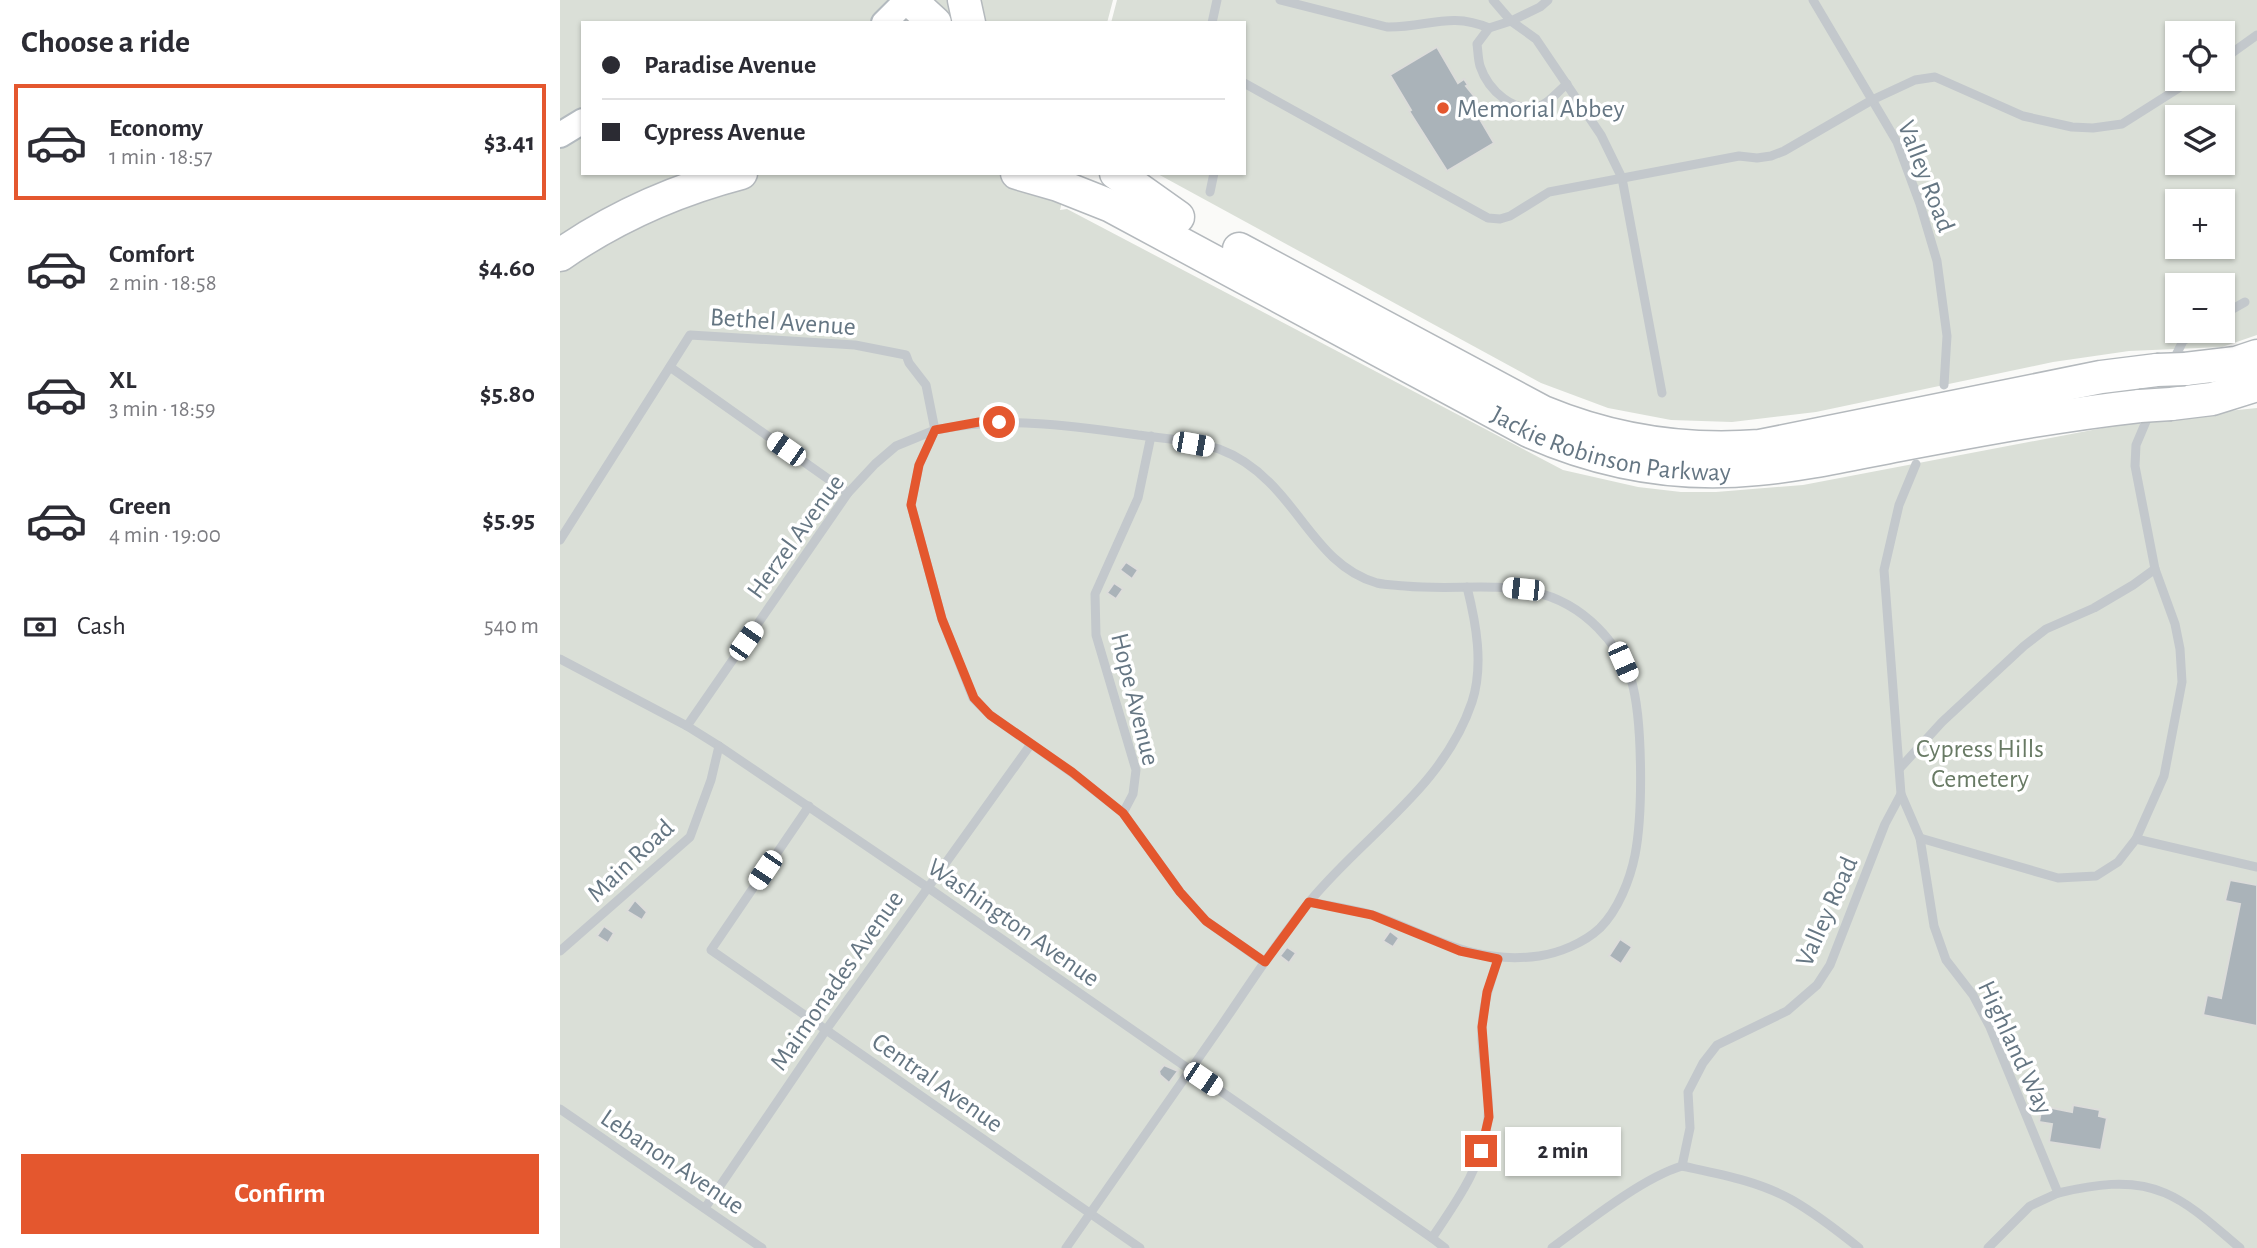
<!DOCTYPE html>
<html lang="en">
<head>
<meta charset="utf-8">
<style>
	:root { --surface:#fff; --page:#f2f2f3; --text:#2b2b33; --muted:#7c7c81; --line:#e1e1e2; --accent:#e4572e }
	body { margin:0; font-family:"Alegreya Sans",sans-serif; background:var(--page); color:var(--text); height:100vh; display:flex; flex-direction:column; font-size:26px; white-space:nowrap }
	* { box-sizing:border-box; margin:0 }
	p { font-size:23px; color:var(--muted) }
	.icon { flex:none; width:38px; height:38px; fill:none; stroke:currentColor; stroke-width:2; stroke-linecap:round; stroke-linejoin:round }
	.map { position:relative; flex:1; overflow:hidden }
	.sheet { display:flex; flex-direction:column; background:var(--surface); width:560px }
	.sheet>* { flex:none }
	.top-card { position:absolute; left:21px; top:21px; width:665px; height:154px; border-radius:0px; box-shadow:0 2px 5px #0004; display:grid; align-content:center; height:154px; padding:0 21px; background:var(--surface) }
	.controls { position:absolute; left:1605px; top:21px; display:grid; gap:14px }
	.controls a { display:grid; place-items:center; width:70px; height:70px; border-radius:0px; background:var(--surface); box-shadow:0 2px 5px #0004; font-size:35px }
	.end { position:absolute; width:32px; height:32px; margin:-16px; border:9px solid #e4572e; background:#fff; box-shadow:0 0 0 4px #fff }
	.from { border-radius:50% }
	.bubble { position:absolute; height:49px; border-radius:0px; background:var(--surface); box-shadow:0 2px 5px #0004; font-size:23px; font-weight:600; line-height:49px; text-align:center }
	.car { position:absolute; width:21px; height:42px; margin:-21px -10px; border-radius:9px; box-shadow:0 0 5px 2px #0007; background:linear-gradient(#fff 24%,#345 0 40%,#fff 0 76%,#345 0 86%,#fff 0) }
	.top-card b { display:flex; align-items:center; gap:24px; height:66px; font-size:26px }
	.top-card b+b { border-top:2px solid var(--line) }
	.top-card i { width:18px; height:18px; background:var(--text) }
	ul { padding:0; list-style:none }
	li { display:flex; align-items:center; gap:21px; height:116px; margin:0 14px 10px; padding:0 7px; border:4px solid transparent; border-radius:0px }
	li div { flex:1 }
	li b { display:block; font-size:26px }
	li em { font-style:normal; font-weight:600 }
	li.current { border-color:var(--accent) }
	li>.icon { width:63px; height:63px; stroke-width:1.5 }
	h2 { padding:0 21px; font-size:32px; line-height:84px }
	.pay { display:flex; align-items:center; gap:18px; height:77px; padding:0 21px; font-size:26px }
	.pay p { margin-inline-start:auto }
	.button { display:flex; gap:14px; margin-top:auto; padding:14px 21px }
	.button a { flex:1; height:80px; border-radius:0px; background:var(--accent); color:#fff; font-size:28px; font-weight:600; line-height:80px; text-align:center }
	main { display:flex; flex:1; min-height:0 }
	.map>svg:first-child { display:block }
	.green { fill:#dadfd7; fill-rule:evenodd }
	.building { fill:#aab3b9; stroke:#dcdcda; stroke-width:2 }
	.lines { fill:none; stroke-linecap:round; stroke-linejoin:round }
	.secondary-casing { stroke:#b3babf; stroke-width:28 }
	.highway-casing { stroke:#b4b9bd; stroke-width:35 }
	.lane { stroke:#c3c8cc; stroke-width:9 }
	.secondary { stroke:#fff; stroke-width:24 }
	.highway { stroke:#fff; stroke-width:32 }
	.highway-bridge-casing { stroke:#b4b9bd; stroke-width:35; stroke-linecap:butt }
	.highway-bridge { stroke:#fff; stroke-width:32 }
	.route { stroke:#e4572e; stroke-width:9 }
	.poi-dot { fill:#e4572e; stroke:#fff; stroke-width:2.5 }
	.labels { text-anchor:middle; stroke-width:7; stroke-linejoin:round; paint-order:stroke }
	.poi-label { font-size:26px; fill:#657683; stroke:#fff; text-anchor:start }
	.street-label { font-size:26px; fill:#657683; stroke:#fff }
	.park-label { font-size:26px; fill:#687a64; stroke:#fff }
</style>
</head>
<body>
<main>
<section class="sheet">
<h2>Choose a ride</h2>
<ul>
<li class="current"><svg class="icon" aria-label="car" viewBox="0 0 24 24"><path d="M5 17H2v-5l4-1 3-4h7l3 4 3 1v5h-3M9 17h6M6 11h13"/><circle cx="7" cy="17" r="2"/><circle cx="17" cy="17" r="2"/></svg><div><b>Economy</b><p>1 min · 18:57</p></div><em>$3.41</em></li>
<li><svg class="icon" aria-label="car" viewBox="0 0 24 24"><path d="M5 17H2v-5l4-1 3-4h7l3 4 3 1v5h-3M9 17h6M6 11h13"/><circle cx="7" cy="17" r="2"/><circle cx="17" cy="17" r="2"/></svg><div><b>Comfort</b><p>2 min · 18:58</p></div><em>$4.60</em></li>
<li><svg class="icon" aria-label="car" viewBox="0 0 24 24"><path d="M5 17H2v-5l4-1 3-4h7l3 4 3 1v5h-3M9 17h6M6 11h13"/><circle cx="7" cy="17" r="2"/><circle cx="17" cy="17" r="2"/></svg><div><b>XL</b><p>3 min · 18:59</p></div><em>$5.80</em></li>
<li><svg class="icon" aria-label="car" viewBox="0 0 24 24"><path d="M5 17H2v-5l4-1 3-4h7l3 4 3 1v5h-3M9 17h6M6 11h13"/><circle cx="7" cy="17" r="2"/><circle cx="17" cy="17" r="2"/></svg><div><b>Green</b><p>4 min · 19:00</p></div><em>$5.95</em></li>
</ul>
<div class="pay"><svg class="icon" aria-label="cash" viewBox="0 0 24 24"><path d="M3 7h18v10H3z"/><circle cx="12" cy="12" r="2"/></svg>Cash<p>540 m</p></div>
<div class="button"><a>Confirm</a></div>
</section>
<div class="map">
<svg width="1697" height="1248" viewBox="0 0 1697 1248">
	<rect width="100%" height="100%" fill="#fafaf8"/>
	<g class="green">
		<polygon points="0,0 553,0 547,23 23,23 23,173 509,173 500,210 507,209 1003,470 1078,487 1121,492 1156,492 1243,485 1590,419 1697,408 1697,1248 0,1248"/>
		<path d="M 557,0 L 1697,0 L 1697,335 L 1662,347 L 1569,351 L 1493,362 L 1256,412 L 1172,422 L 1111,420 L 1048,408 L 981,383 L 596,173 L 684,173 L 684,23 L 551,23 ZM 1617,33 L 1662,33 L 1662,79 L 1617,79 ZM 1617,117 L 1662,117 L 1662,163 L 1617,163 ZM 1617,201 L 1662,201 L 1662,247 L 1617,247 ZM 1617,285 L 1662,285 L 1662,331 L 1617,331 Z"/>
	</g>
	<g class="building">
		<polygon points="877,47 898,83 904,79 908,85 906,86 918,101 917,108 914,109 934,143 887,171 849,111 851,110 830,75"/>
		<polygon points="566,562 578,570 572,579 560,570"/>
		<polygon points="554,583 563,589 556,599 547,593"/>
		<polygon points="1670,880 1697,885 1697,1026 1643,1015 1647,995 1661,998 1680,904 1665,901"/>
		<polygon points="75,900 87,912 82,920 67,911"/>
		<polygon points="44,926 54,933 48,943 37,936"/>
		<polygon points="830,931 839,938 833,947 823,941"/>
		<polygon points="1060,939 1072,947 1061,964 1049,956"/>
		<polygon points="727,947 736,953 729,963 720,956"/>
		<polygon points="604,1065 618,1071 609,1083 600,1075 599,1071"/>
		<polygon points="1513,1105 1540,1110 1539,1116 1547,1118 1541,1150 1489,1142 1492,1124 1479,1122 1482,1106 1512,1112"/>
	</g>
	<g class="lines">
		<g class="secondary-casing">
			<g id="secondary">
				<polyline points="324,23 347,0"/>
				<polyline points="0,135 23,121"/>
			</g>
		</g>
		<g class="highway-casing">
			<g id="highway">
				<polyline points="350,0 375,23"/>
				<polyline points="404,0 409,23"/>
				<path id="s1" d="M 457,173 L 498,185 L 551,206 L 969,431 C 1041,463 1118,477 1197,469 C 1244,465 1292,454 1339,445 C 1419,430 1499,415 1580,406"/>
				<polyline points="556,173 618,217"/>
				<path d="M 679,249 L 983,412 C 1053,441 1124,452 1200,446 L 1541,377 L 1597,370"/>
				<path d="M 0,255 C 55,217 116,190 181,173"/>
				<polyline points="1625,369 1676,363 1697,356"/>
				<polyline points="1611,404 1652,399 1697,385"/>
			</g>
		</g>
		<g class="lane">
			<path d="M 720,0 L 827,27 C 866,28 890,11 929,28"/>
			<polyline points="933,0 951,21 976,39 1041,135 1062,178 1102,393"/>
			<path d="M 988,0 L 980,7 L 951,21 L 929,28 L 917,44 C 918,51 918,59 920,66 C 928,90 955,116 982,105 C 991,101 999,90 1007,84"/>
			<polyline points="1253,0 1337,142 1360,204 1377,261 1387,336 1384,385"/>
			<polyline points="652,23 657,0"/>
			<polyline points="1662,60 1697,35"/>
			<polyline points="684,83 928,218 940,219 950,216 989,192 1179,156 1197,158 1211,156 1224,151 1312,100 1355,80 1375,77 1463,116 1512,127 1533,128 1562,124 1633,79"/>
			<polyline points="650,192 654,173"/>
			<polyline points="1662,315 1685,302"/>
			<polyline points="1613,361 1623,341 1639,331"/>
			<polyline points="110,367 288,493"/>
			<polyline points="0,540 130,335 295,345 346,355 349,363 366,385 375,430 336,446 315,464 288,493 127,726"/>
			<polyline points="0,659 127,726 159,746 367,887 872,1238"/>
			<polyline points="1340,768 1382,722 1464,646 1486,629 1534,608 1573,585 1595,569"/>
			<polyline points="1341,794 1360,838 1374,926 1386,960 1413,995 1430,1027 1498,1193 1470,1206 1428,1248"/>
			<polyline points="249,806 151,950 580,1248"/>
			<polyline points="563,813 573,794 576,770 536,635 535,594 578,498 591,436"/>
			<polyline points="1360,838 1498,878 1536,876 1558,862 1576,839 1604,776 1622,682 1620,649 1615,624 1595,569 1575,466 1576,445 1590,412"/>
			<polyline points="1576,839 1697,867"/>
			<polyline points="0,951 130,837 151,780 159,746"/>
			<path d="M 704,962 L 646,921 L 620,892 L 563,813 L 511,772 L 430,715 L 413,698 L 382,619 L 351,505 L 359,465 L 375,430 C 446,416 507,425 578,435 C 604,438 634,441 659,449 C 678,456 695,468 709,482 C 745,517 765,568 817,583 C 826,585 836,585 845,586 C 915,593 981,570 1038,628 C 1051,641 1065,661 1071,679 C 1083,719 1083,814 1075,855 C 1070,880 1058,910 1040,928 C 1024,943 999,953 979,956 C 913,965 875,937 816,916 C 795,909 771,906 749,902"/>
			<polyline points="0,1109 202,1248"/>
			<path d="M 1122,1166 C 1159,1174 1199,1181 1232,1200 C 1256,1214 1278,1231 1299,1248"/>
			<path d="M 1498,1193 C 1532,1185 1571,1178 1605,1193 C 1633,1205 1657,1229 1680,1248"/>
			<polyline points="145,1208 266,1030 471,744"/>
			<path d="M 506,1248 C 558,1174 610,1100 661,1026 C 690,984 717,941 750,901 C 805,834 883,788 912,702 C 924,665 916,623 907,587"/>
			<path d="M 885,1248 L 872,1238 C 897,1201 924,1164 928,1118 C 931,1088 920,1057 922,1027 C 923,1003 931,981 938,959"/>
			<path d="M 992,1248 C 1026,1223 1082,1178 1122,1166 L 1130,1128 L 1128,1092 L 1143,1063 L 1157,1045 L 1227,1011 L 1257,985 L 1270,965 L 1325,824 L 1341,794 L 1324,570 L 1339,505 L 1356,464"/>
		</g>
		<use href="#secondary" class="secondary"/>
		<use href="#highway" class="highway"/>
		<g class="highway-bridge-casing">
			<g id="highway-bridge">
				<polyline points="1597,370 1625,369"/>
				<polyline points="1580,406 1611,404"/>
			</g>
		</g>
		<use href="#highway-bridge" class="highway-bridge"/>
	</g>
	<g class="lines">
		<polyline class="route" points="439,422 419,422 375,430 359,465 351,505 382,619 414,698 430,715 512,772 563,813 620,892 646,921 705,962 749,902 812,915 900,951 938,959 927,992 922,1027 929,1117 921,1151"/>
	</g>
	<circle class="poi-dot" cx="883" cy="108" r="7"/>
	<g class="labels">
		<g class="poi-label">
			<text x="897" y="117">Memorial Abbey</text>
		</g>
		<g class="street-label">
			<text transform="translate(1367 176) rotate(69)" y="9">Valley Road</text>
			<text transform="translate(223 321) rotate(4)" y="9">Bethel Avenue</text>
			<text dy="9" stroke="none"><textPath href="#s1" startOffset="658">Jackie Robinson Parkway</textPath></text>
			<text transform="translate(235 536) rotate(-54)" y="9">Herzel Avenue</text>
			<text transform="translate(576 699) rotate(76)" y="9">Hope Avenue</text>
			<text transform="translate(70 860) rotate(-43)" y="9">Main Road</text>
			<text transform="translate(1266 911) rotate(-66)" y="9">Valley Road</text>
			<text transform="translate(454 922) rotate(35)" y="9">Washington Avenue</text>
			<text transform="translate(276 980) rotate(-55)" y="9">Maimonades Avenue</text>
			<text transform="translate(1456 1047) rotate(65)" y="9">Highland Way</text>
			<text transform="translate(378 1082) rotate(35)" y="9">Central Avenue</text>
			<text transform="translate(113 1161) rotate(34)" y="9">Lebanon Avenue</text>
		</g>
		<g class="park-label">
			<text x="1420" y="757">Cypress Hills<tspan x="1420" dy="30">Cemetery</tspan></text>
		</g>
	</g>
</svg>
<div class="controls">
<a><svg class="icon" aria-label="locate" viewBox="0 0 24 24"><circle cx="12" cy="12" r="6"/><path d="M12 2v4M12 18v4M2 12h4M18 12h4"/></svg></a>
<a><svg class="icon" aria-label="layers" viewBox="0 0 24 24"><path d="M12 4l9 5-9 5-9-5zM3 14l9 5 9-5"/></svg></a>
<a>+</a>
<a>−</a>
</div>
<i class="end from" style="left:439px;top:422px"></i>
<i class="end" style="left:921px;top:1151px"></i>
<div class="bubble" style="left:945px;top:1127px;width:116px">2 min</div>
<i class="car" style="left:633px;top:444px;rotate:100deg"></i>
<i class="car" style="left:226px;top:449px;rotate:305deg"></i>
<i class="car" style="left:963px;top:589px;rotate:276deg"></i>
<i class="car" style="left:186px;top:641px;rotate:35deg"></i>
<i class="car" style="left:1063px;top:662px;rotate:156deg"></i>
<i class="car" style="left:205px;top:870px;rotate:214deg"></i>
<i class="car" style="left:643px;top:1079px;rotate:124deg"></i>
<div class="top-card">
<b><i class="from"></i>Paradise Avenue</b>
<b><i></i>Cypress Avenue</b>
</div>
</div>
</main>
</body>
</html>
